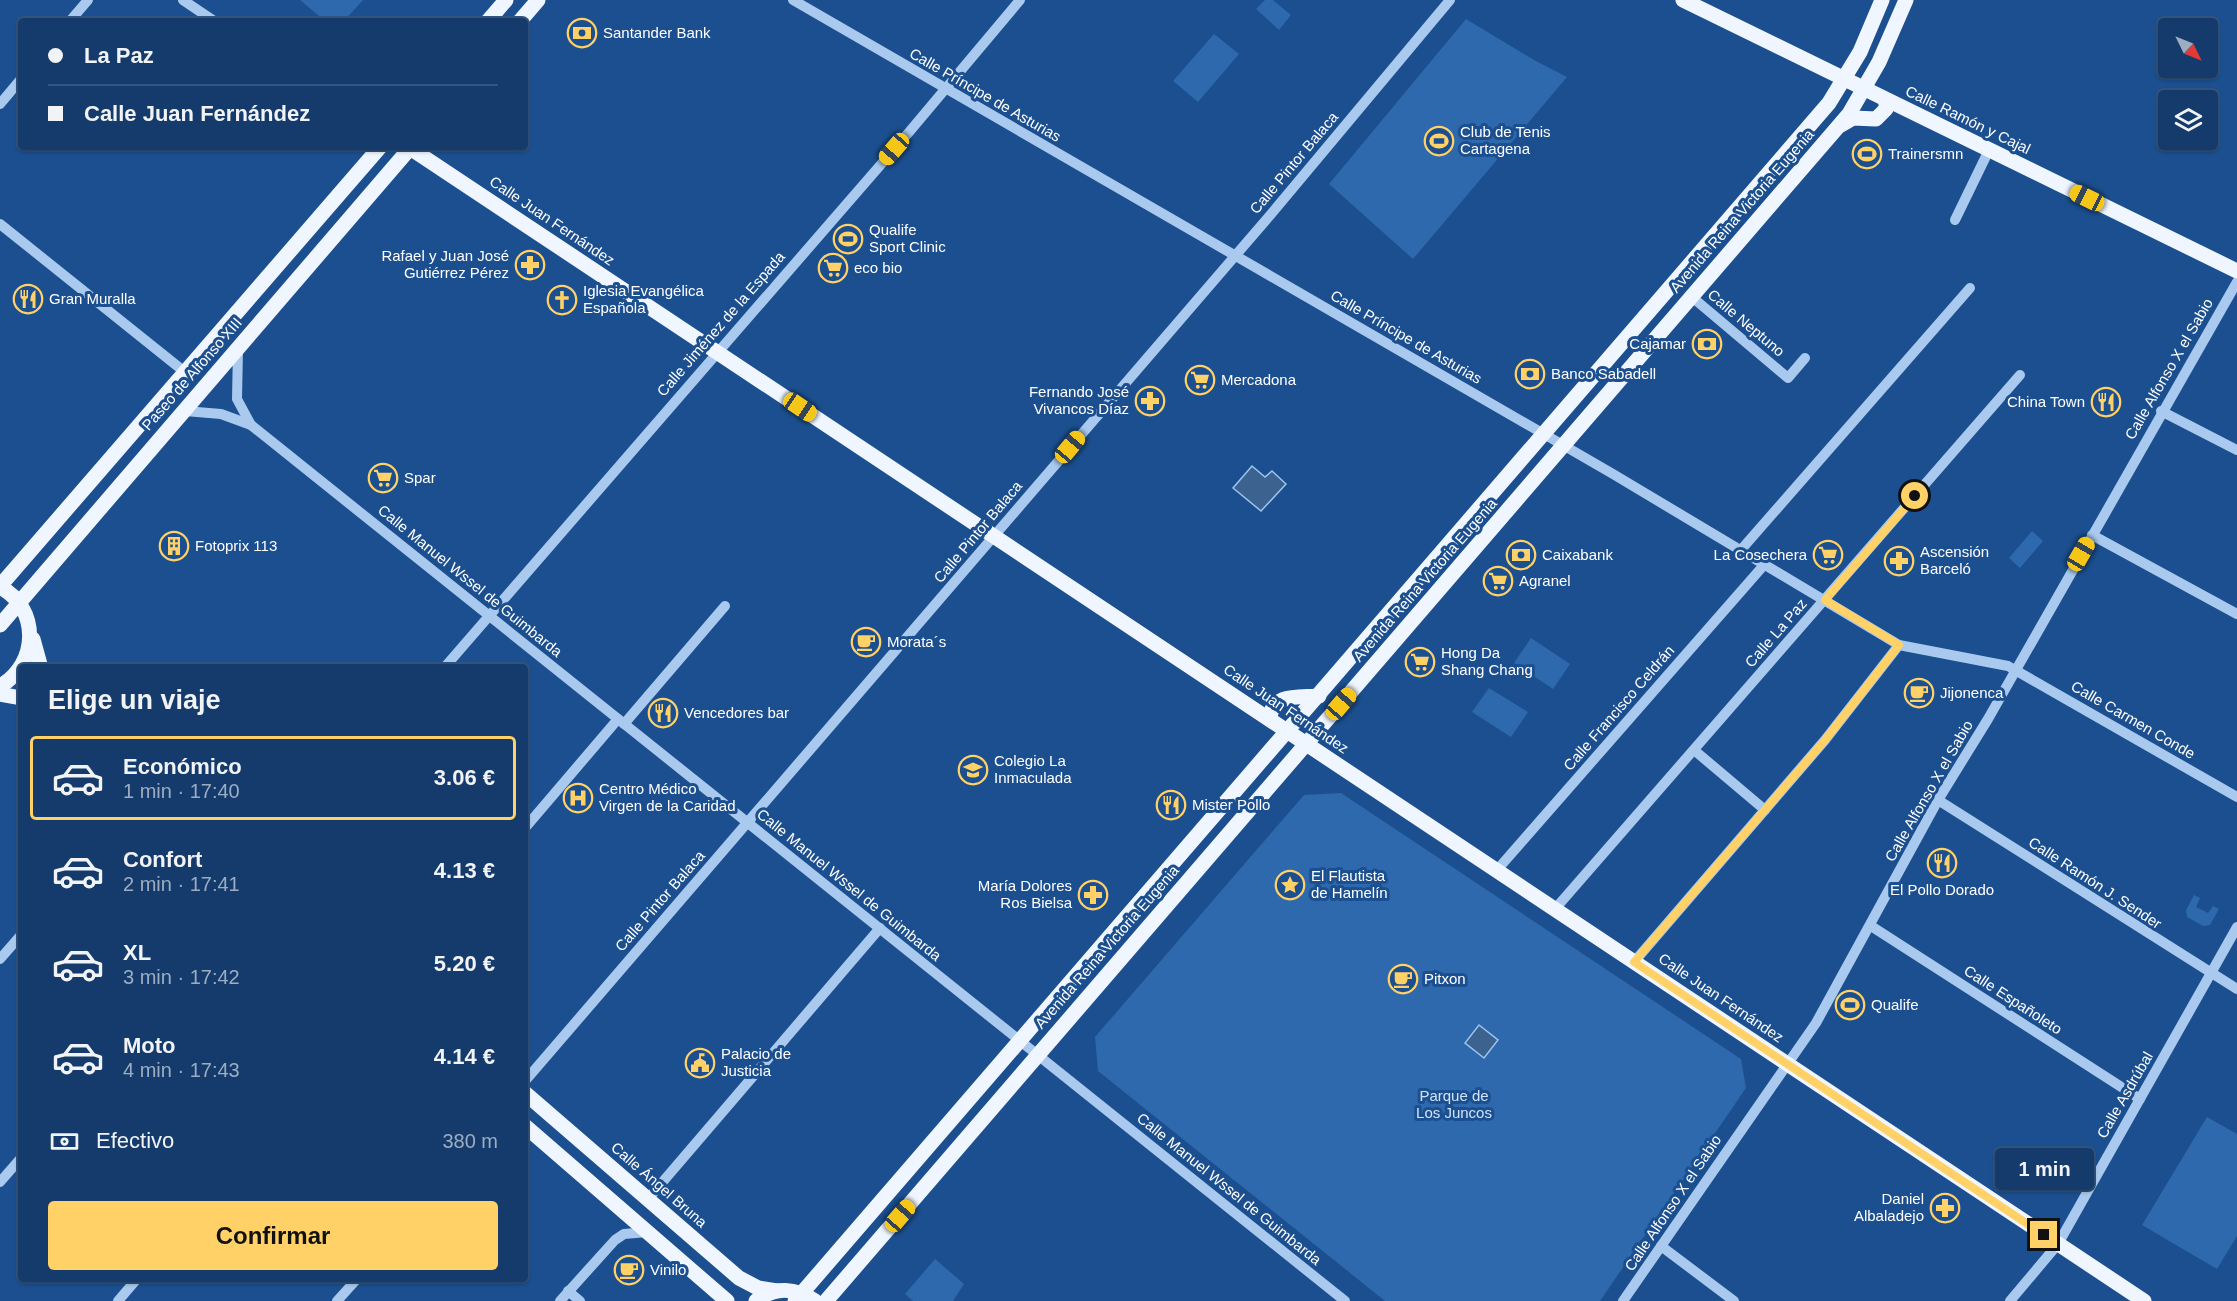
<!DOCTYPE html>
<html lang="es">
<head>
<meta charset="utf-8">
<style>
	:root { --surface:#143b6b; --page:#1d4271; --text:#f1f3f6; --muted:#9dadc1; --line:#33557e; --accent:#ffd166 }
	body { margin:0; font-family:Arial,sans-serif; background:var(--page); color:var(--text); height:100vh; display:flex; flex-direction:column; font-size:22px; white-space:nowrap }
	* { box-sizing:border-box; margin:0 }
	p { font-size:20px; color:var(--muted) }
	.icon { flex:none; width:33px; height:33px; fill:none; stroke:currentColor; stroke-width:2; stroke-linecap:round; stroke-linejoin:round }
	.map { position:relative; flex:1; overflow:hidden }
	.drawer { position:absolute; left:18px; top:664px; width:510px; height:618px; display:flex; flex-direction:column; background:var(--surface); border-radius:6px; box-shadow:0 2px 4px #0004,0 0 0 2px var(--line) }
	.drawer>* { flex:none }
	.guide { position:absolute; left:18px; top:18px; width:510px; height:132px; border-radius:6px; box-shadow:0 2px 4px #0004,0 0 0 2px var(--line); display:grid; align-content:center; height:132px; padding:0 30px; background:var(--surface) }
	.needle { width:39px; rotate:133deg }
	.controls { position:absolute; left:2158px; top:18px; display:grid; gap:12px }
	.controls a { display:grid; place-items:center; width:60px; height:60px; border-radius:6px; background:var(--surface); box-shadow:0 2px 4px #0004,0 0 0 2px var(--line); font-size:30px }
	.end { position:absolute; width:27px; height:27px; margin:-14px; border:8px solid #ffd166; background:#111; box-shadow:0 0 0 3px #111 }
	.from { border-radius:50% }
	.bubble { position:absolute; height:42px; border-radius:6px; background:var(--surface); box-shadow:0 2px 4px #0004,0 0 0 2px var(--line); font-size:20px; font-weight:800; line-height:42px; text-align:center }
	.car { position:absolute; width:18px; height:36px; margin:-18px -9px; border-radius:8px; box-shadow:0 0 4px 2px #0007; background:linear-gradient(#f5c518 24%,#345 0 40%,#f5c518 0 76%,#345 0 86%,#f5c518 0) }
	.guide b { display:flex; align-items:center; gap:21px; height:57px; font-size:22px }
	.guide b+b { border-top:2px solid var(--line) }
	.guide i { width:15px; height:15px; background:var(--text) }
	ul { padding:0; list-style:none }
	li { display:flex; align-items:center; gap:18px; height:84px; margin:0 12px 9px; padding:0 18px; border:3px solid transparent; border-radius:6px }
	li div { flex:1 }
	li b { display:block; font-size:22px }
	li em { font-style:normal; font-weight:800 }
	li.on { border-color:var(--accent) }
	li>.icon { width:54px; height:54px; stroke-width:1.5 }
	h2 { padding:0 30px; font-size:27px; line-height:72px }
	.pay { display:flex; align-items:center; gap:15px; height:66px; padding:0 30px; font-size:22px }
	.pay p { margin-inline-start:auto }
	.primary-button { display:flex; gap:12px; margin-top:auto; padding:12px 30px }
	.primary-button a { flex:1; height:69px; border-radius:6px; background:var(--accent); color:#111; font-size:24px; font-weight:800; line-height:69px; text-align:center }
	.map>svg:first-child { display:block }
	.green { fill:#2e69ad }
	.water { fill:#3c6290; stroke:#9cc4f0; stroke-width:1.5 }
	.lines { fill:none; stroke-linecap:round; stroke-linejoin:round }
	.minor { stroke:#a9c9ee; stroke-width:10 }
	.major { stroke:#f0f6ff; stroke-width:15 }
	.route { stroke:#ffd166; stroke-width:8 }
	.labels { text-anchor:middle; stroke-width:6; stroke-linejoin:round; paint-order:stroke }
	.poi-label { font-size:15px; fill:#fff; stroke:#1b4f8f; text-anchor:start }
	.street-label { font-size:15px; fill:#fff; stroke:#1b4f8f }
	.park-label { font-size:15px; fill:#cfe3fa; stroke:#1b4f8f }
</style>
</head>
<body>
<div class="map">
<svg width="2237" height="1301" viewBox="0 0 2237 1301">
	<rect width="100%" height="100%" fill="#1b4f8f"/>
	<g class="green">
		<polygon points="300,0 363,0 344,21 325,21"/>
		<polygon points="1265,0 1273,0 1291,15 1279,30 1256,9"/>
		<polygon points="1466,19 1534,60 1567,77 1413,259 1329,184"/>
		<polygon points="1214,34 1239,54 1198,102 1173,81"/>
		<polygon points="2032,531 2043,541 2020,568 2009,558"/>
		<polygon points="1531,638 1570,664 1553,689 1514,663"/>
		<polygon points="1489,688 1528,712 1511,737 1472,712"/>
		<polygon points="1341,793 1741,1059 1746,1088 1600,1301 1385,1301 1098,1071 1095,1037 1304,795"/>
		<polygon points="2194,895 2200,898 2196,907 2208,913 2213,906 2219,909 2210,925 2203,926 2187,917 2186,910"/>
		<polygon points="2207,1117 2237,1134 2237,1236 2217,1269 2142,1225"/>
		<polygon points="935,1259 964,1284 953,1301 913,1301 905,1294"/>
	</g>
	<g class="water">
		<polygon points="1252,466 1265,477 1272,471 1286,484 1261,511 1233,488"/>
		<polygon points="1479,1025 1498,1040 1484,1058 1465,1043"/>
	</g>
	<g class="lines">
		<g class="minor">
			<polyline points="183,0 214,21"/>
			<polyline points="793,0 1613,474 1899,645 2008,666 2237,797"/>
			<polyline points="70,21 88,0"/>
			<polyline points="0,104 21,79"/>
			<polyline points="1955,220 1989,150"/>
			<polyline points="0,224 186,373"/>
			<polyline points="1692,297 1788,378 1805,358"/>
			<polyline points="238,349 237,399 251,425"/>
			<polyline points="185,411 221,414 251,425 1345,1301"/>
			<polyline points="2161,411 2237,450"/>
			<polyline points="2092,535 2237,614"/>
			<polyline points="1740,551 1970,288"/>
			<polyline points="444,668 910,131 1020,0"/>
			<polyline points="624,724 725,606"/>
			<polyline points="1694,750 1765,810"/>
			<polyline points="1938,800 2237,989"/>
			<polyline points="525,828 618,719"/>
			<polyline points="1497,870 1764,565"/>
			<polyline points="1555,909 2020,375"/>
			<polyline points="1871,926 2140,1099"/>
			<polyline points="0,959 21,935"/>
			<polyline points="1634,962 1825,740 1899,645"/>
			<polyline points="525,1081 1272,213 1450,0"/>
			<polyline points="0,1182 21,1158"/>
			<polyline points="648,1199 880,928"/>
			<polyline points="1661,1246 1734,1301"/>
			<polyline points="568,1291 580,1301"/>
			<polyline points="118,1301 136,1280"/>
			<polyline points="337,1301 356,1280"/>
			<polyline points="560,1301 615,1240 624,1234 648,1232"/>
			<polyline points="1623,1301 1816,1023 1938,800 1988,719 2237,282"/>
			<polyline points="2010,1301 2058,1244 2237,927"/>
		</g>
		<g class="major">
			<polyline points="1683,0 2237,271"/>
			<polyline points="488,21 506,0"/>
			<polyline points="520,21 538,0"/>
			<polyline points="1841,125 1853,118 1876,119 1886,109 1886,100"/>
			<polyline points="410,148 2144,1301"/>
			<polyline points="0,586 380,147"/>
			<path d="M 0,587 C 40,608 39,664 0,686"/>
			<polyline points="0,625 411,147"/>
			<polyline points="33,639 41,668"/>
			<polyline points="0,694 21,698"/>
			<path d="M 1270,719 C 1271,692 1301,698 1319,696"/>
			<polyline points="525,1093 739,1278 758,1288 777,1291"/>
			<polyline points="525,1126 727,1301"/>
			<path d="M 756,1301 C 775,1286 796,1288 815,1301"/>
			<polyline points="795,1301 1829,103 1860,52 1882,0"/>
			<polyline points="826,1301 1849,114 1879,62 1906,0"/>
		</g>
	</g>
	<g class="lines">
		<polyline class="route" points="1915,496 1825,600 1899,645 1825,740 1634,962 2044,1235"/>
	</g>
	<defs>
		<g id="bank-ring" transform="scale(1.5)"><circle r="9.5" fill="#1b4f8f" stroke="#ffd166" stroke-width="1.5"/><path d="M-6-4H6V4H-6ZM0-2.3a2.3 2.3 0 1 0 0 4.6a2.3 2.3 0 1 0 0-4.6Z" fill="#ffd166"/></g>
		<g id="stadium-ring" transform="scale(1.5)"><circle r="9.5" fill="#1b4f8f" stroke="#ffd166" stroke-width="1.5"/><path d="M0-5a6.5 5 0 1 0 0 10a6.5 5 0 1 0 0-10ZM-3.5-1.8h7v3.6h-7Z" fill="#ffd166"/></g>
		<g id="pharmacy-ring" transform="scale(1.5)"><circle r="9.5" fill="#1b4f8f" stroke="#ffd166" stroke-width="1.5"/><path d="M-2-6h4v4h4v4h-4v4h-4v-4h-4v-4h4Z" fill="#ffd166"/></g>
		<g id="supermarket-ring" transform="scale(1.5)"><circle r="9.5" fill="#1b4f8f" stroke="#ffd166" stroke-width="1.5"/><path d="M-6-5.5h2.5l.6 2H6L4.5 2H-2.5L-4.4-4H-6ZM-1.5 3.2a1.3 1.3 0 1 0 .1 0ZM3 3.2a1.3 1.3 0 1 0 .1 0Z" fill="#ffd166"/></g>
		<g id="restaurant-ring" transform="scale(1.5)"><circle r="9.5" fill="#1b4f8f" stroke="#ffd166" stroke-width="1.5"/><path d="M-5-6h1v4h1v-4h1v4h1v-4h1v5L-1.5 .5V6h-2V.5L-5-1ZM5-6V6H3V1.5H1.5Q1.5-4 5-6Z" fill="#ffd166"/></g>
		<g id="church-ring" transform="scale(1.5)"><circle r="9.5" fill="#1b4f8f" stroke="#ffd166" stroke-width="1.5"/><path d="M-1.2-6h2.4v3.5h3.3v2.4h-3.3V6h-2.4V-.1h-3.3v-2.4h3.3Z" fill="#ffd166"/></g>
		<g id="building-ring" transform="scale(1.5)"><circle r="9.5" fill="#1b4f8f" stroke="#ffd166" stroke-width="1.5"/><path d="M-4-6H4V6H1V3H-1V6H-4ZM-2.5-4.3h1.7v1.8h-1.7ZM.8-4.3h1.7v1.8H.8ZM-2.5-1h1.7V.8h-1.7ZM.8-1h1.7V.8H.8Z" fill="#ffd166"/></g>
		<g id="cafe-ring" transform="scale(1.5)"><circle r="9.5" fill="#1b4f8f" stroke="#ffd166" stroke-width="1.5"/><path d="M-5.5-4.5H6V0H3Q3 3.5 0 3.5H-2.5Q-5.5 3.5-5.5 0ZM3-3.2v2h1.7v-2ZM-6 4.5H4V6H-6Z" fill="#ffd166"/></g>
		<g id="school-ring" transform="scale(1.5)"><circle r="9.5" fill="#1b4f8f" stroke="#ffd166" stroke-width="1.5"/><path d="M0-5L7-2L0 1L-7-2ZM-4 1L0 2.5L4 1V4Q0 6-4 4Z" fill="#ffd166"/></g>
		<g id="hospital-ring" transform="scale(1.5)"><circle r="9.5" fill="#1b4f8f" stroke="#ffd166" stroke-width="1.5"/><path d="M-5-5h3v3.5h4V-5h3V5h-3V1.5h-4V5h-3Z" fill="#ffd166"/></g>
		<g id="sight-ring" transform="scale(1.5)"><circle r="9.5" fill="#1b4f8f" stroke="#ffd166" stroke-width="1.5"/><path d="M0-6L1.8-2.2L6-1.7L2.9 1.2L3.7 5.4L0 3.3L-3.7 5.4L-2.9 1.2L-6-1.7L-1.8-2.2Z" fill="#ffd166"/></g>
		<g id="civic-ring" transform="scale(1.5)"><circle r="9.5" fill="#1b4f8f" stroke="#ffd166" stroke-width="1.5"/><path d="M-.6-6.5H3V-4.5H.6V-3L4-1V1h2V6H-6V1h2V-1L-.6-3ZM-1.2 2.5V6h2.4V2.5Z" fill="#ffd166"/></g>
	</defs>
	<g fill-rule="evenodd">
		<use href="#bank-ring" x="582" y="33"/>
		<use href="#stadium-ring" x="1439" y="141"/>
		<use href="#stadium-ring" x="1867" y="154"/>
		<use href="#stadium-ring" x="848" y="239"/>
		<use href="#pharmacy-ring" x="530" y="265"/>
		<use href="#supermarket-ring" x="833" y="268"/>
		<use href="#restaurant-ring" x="28" y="299"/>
		<use href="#church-ring" x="562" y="300"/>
		<use href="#bank-ring" x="1707" y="344"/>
		<use href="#bank-ring" x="1530" y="374"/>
		<use href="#supermarket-ring" x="1200" y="380"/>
		<use href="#pharmacy-ring" x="1150" y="401"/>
		<use href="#restaurant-ring" x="2106" y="402"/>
		<use href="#supermarket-ring" x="383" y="478"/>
		<use href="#building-ring" x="174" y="546"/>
		<use href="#bank-ring" x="1521" y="555"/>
		<use href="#supermarket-ring" x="1828" y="555"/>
		<use href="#pharmacy-ring" x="1899" y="561"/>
		<use href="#supermarket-ring" x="1498" y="581"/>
		<use href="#cafe-ring" x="866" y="642"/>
		<use href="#supermarket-ring" x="1420" y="662"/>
		<use href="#cafe-ring" x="1919" y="693"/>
		<use href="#restaurant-ring" x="663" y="713"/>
		<use href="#school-ring" x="973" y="770"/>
		<use href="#hospital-ring" x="578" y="798"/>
		<use href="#restaurant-ring" x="1171" y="805"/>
		<use href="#restaurant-ring" x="1942" y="863"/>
		<use href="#sight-ring" x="1290" y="885"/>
		<use href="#pharmacy-ring" x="1093" y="895"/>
		<use href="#cafe-ring" x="1403" y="979"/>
		<use href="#stadium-ring" x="1850" y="1005"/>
		<use href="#civic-ring" x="700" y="1063"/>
		<use href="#pharmacy-ring" x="1945" y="1208"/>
		<use href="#cafe-ring" x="629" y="1270"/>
	</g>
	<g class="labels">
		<g class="poi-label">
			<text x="603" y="38">Santander Bank</text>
			<text x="1460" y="137">Club de Tenis<tspan x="1460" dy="17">Cartagena</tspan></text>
			<text x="1888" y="159">Trainersmn</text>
			<text x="869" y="235">Qualife<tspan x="869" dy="17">Sport Clinic</tspan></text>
			<text x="509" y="261" text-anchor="end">Rafael y Juan José<tspan x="509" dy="17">Gutiérrez Pérez</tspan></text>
			<text x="854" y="273">eco bio</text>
			<text x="583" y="296">Iglesia Evangélica<tspan x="583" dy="17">Española</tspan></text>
			<text x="49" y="304">Gran Muralla</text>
			<text x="1686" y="349" text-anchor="end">Cajamar</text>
			<text x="1551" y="379">Banco Sabadell</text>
			<text x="1221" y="385">Mercadona</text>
			<text x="1129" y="397" text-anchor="end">Fernando José<tspan x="1129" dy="17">Vivancos Díaz</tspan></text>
			<text x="2085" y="407" text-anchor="end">China Town</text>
			<text x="404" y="483">Spar</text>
			<text x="195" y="551">Fotoprix 113</text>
			<text x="1920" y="557">Ascensión<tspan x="1920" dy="17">Barceló</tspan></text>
			<text x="1542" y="560">Caixabank</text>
			<text x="1807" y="560" text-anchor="end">La Cosechera</text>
			<text x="1519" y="586">Agranel</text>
			<text x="887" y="647">Morata´s</text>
			<text x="1441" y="658">Hong Da<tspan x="1441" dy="17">Shang Chang</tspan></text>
			<text x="1940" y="698">Jijonenca</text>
			<text x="684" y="718">Vencedores bar</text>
			<text x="994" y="766">Colegio La<tspan x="994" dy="17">Inmaculada</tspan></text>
			<text x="599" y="794">Centro Médico<tspan x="599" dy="17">Virgen de la Caridad</tspan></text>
			<text x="1192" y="810">Mister Pollo</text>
			<text x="1311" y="881">El Flautista<tspan x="1311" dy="17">de Hamelín</tspan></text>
			<text x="1072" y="891" text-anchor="end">María Dolores<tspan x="1072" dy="17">Ros Bielsa</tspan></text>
			<text x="1942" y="895" text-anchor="middle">El Pollo Dorado</text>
			<text x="1424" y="984">Pitxon</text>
			<text x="1871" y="1010">Qualife</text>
			<text x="721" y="1059">Palacio de<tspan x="721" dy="17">Justicia</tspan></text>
			<text x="1924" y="1204" text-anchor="end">Daniel<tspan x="1924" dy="17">Albaladejo</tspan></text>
			<text x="650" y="1275">Vinilo</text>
		</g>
		<g class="street-label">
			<text transform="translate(985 95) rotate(30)" y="5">Calle Príncipe de Asturias</text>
			<text transform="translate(1968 120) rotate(26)" y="5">Calle Ramón y Cajal</text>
			<text transform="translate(1294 163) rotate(-50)" y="5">Calle Pintor Balaca</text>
			<text transform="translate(1742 211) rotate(-49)" y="5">Avenida Reina Victoria Eugenia</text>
			<text transform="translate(552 221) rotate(34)" y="5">Calle Juan Fernández</text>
			<text transform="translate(1746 323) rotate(40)" y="5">Calle Neptuno</text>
			<text transform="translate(721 324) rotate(-49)" y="5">Calle Jiménez de la Espada</text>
			<text transform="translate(1406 337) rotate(30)" y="5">Calle Príncipe de Asturias</text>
			<text transform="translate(2169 369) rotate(-60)" y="5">Calle Alfonso X el Sabio</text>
			<text transform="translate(192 374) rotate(-49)" y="5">Paseo de Alfonso XIII</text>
			<text transform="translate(978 532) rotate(-50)" y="5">Calle Pintor Balaca</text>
			<text transform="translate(1425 580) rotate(-49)" y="5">Avenida Reina Victoria Eugenia</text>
			<text transform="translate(470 581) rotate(39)" y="5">Calle Manuel Wssel de Guimbarda</text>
			<text transform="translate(1776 633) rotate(-49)" y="5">Calle La Paz</text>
			<text transform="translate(1619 708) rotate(-49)" y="5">Calle Francisco Celdrán</text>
			<text transform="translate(1286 709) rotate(34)" y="5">Calle Juan Fernández</text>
			<text transform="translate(2133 720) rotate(30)" y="5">Calle Carmen Conde</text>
			<text transform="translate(1929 791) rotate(-60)" y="5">Calle Alfonso X el Sabio</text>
			<text transform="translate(2095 883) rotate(33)" y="5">Calle Ramón J. Sender</text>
			<text transform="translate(849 885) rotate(39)" y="5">Calle Manuel Wssel de Guimbarda</text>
			<text transform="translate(660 901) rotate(-49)" y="5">Calle Pintor Balaca</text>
			<text transform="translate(1107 947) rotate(-49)" y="5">Avenida Reina Victoria Eugenia</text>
			<text transform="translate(1721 998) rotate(34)" y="5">Calle Juan Fernández</text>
			<text transform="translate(2013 1000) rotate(33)" y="5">Calle Españoleto</text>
			<text transform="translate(2125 1095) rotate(-60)" y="5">Calle Asdrúbal</text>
			<text transform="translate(659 1185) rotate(41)" y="5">Calle Ángel Bruna</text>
			<text transform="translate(1229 1189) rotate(39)" y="5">Calle Manuel Wssel de Guimbarda</text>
			<text transform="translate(1673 1203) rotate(-56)" y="5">Calle Alfonso X el Sabio</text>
		</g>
		<g class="park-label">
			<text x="1454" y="1101">Parque de<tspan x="1454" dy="17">Los Juncos</tspan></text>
		</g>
	</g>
</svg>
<div class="controls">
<a><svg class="needle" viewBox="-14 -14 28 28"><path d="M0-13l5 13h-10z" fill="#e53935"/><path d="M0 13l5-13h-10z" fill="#9dadc1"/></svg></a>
<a><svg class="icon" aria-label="layers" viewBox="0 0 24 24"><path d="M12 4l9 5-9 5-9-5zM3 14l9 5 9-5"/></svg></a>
</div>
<i class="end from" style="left:1915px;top:496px"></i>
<i class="end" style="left:2044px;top:1235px"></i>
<div class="bubble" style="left:1995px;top:1148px;width:99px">1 min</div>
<i class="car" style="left:894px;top:149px;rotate:221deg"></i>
<i class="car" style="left:2087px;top:198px;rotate:296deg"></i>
<i class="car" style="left:800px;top:407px;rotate:124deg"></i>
<i class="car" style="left:1070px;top:447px;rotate:40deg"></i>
<i class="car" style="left:2081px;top:554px;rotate:30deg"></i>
<i class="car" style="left:1341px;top:704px;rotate:41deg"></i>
<i class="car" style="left:900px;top:1216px;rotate:41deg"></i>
<div class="guide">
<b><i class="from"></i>La Paz</b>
<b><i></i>Calle Juan Fernández</b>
</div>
<section class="drawer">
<h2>Elige un viaje</h2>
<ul>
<li class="on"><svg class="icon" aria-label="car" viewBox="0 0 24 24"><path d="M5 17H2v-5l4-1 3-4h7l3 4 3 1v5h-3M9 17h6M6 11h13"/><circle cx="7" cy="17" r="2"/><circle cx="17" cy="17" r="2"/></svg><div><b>Económico</b><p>1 min · 17:40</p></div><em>3.06 €</em></li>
<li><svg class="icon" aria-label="car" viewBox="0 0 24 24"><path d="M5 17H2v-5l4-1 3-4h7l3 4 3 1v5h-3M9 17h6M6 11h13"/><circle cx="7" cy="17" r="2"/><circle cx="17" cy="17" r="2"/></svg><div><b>Confort</b><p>2 min · 17:41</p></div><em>4.13 €</em></li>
<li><svg class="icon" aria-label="car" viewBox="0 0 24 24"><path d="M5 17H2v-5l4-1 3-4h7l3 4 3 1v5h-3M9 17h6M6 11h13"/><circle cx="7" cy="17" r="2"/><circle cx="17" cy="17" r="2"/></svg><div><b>XL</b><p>3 min · 17:42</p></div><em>5.20 €</em></li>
<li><svg class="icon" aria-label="car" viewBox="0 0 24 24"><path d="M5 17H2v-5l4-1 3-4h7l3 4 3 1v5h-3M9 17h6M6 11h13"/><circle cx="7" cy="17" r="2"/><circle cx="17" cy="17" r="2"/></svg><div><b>Moto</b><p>4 min · 17:43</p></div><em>4.14 €</em></li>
</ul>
<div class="pay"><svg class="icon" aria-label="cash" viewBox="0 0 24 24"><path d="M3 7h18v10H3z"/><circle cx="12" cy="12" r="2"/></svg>Efectivo<p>380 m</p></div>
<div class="primary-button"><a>Confirmar</a></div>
</section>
</div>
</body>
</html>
